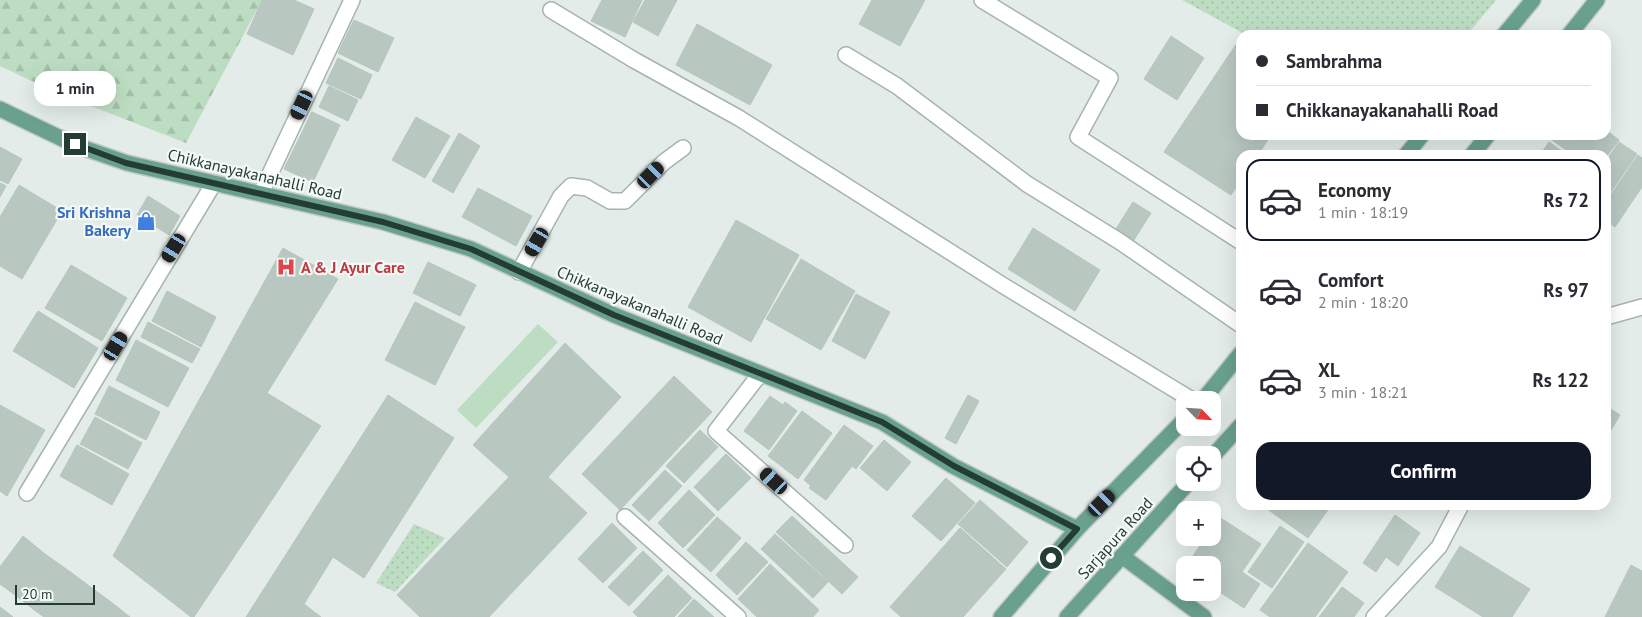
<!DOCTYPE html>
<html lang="en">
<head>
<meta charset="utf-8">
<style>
	:root { --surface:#fff; --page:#f2f2f3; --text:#2b2b33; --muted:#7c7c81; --line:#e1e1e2; --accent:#111827 }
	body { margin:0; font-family:"PT Sans",sans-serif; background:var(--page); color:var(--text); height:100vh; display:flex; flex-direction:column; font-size:19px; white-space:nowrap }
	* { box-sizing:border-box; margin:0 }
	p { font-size:16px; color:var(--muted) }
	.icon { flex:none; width:28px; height:28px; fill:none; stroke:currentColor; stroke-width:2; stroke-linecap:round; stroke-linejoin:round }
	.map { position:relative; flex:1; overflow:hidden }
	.panel { position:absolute; left:1236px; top:150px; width:375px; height:360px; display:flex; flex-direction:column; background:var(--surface); border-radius:15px; box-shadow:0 5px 20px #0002 }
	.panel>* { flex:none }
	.guide { position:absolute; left:1236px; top:30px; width:375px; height:110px; border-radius:15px; box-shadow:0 5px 20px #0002; display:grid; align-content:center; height:110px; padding:0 20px; background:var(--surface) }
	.needle { width:32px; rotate:115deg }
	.tools { position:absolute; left:1176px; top:391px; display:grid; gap:10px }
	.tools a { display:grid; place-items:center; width:45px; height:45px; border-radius:10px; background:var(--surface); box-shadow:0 5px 20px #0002; font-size:25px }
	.scale { position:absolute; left:15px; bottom:12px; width:80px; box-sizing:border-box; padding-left:5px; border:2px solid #233d34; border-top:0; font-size:14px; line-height:18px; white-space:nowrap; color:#233d34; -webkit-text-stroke:4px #f4f9f6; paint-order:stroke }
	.end { position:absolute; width:22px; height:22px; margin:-11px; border:6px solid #233d34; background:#fff; box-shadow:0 0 0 2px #fff }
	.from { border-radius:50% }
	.bubble { position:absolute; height:35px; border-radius:15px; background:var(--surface); box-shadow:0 5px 20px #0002; font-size:16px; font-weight:800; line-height:35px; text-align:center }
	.car { position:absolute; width:15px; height:30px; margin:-15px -8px; border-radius:6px; box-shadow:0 0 4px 1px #0007; background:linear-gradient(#222 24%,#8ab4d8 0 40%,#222 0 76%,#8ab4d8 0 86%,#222 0) }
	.guide b { display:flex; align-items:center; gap:18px; height:48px; font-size:19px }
	.guide b+b { border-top:1px solid var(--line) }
	.guide i { width:12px; height:12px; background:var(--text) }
	ul { padding:9px 0 0; list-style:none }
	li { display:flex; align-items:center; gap:15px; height:82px; margin:0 10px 8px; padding:0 10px; border:2px solid transparent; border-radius:15px }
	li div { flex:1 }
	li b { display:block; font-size:19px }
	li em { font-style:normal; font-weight:800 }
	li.active { border-color:var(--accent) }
	li>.icon { width:45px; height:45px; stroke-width:1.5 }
	.action { display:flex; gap:10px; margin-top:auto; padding:10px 20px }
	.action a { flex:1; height:58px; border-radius:15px; background:var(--accent); color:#fff; font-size:20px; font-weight:800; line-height:58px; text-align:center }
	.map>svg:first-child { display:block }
	.grass { fill:url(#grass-dots) }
	.forest { fill:url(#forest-firs) }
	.pitch { fill:#bdddc3 }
	.building { fill:#b8c7c0; stroke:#b6c6be }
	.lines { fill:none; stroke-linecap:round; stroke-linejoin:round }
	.minor-casing { stroke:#a6b4ae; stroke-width:18 }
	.major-casing { stroke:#c1c9c6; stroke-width:18 }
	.minor { stroke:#fff; stroke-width:15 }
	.major { stroke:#69a08e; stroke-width:15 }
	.route { stroke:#233d34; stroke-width:6 }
	.labels { text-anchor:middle; stroke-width:4.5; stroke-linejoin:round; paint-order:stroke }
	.street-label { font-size:16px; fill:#233d34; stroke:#f4f9f6 }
	.shop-label { font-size:16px; font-weight:bold; fill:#366cbe; stroke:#f4f9f6; text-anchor:end }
	.health-label { font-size:16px; font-weight:bold; fill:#be3a42; stroke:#f4f9f6; text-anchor:start }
</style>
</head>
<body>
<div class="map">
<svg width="1642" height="617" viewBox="0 0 1642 617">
	<defs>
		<pattern id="grass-dots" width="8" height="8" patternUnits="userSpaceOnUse" patternTransform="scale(1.25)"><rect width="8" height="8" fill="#bdddc3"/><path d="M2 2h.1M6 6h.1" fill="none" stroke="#a2bfa8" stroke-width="1.8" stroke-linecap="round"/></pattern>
		<pattern id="forest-firs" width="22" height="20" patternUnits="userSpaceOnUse" patternTransform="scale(1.25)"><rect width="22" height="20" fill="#bdddc3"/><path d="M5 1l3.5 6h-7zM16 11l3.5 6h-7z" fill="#a2bfa8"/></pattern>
	</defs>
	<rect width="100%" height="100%" fill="#e3ece8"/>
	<g class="grass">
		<polygon points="1182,0 1496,0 1467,35 1246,35"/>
		<polygon points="414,524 445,538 395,592 376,583"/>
	</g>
	<polygon class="forest" points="0,0 262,0 186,143 55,92 0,66"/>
	<polygon class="pitch" points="538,324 558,342 476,428 457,410"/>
	<g class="building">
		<polygon points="262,0 294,0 314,9 293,55 247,34"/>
		<polygon points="602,0 642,0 625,37 591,21"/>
		<polygon points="645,0 677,0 658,36 633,22"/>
		<polygon points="872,0 925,0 900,46 859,24"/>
		<polygon points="354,20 394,38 378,72 338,53"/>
		<polygon points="697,24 772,65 750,105 676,65"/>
		<polygon points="1171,36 1204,58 1177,100 1144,79"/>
		<polygon points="1241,37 1241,135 1271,135 1258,155 1241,155 1241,180 1231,195 1164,152"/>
		<polygon points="338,58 372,75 361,99 326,83"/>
		<polygon points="329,86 358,100 348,121 319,107"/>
		<polygon points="312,112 340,125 313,182 284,169"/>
		<polygon points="416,117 450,136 425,178 392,160"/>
		<polygon points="1606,130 1619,140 1606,157 1606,155 1573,155 1545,135 1606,135"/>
		<polygon points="459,133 480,146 453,193 432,181"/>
		<polygon points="1549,142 1567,155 1540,155"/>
		<polygon points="1619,142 1637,154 1606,199 1606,161"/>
		<polygon points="0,147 22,159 8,184 0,180"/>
		<polygon points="1638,155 1642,158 1642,187 1615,227 1606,221 1606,202"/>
		<polygon points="0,183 6,186 0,197"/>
		<polygon points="19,185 62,211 22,279 0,266 0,217"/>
		<polygon points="478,188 532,216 516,246 462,217"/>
		<polygon points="148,196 180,216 169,235 137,215"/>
		<polygon points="1133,202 1151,213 1132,243 1114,232"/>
		<polygon points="736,220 799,255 751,342 688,307"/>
		<polygon points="1033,228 1100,270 1075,311 1008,269"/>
		<polygon points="283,248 338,279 267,393 321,426 194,617 191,617 113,556"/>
		<polygon points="801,259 855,291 821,350 766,319"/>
		<polygon points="428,262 476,285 460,316 413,293"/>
		<polygon points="71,265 127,298 102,341 45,308"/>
		<polygon points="167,291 216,317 201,347 152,321"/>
		<polygon points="856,294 890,312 865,359 832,341"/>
		<polygon points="415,302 465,327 435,385 385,360"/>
		<polygon points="38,311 98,348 74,388 13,351"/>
		<polygon points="148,322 200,349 192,363 141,337"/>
		<polygon points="136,340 189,368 168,407 116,380"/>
		<polygon points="565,343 621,397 548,477 587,513 489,617 420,617 397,595 509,477 473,445"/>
		<polygon points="674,376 712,412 620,510 582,474"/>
		<polygon points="109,386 160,412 146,440 95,414"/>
		<polygon points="388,395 454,438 364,578 333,557 304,604 321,617 246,617"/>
		<polygon points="968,395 979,401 956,444 945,438"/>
		<polygon points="770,396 783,405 785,402 797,411 769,450 744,431"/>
		<polygon points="0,405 45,430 7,496 0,491"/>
		<polygon points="1606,406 1620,415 1611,430 1606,427"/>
		<polygon points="802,411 832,433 798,479 768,456"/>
		<polygon points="95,417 142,443 128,469 80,444"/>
		<polygon points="844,425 873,446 856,469 852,466 826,500 809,488 811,486 804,480"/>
		<polygon points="700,430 718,447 684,483 666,466"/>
		<polygon points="884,440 911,462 887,491 860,468"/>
		<polygon points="77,445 129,474 112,505 60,476"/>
		<polygon points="726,454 751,478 718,511 694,487"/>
		<polygon points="665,470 682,486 649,521 632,505"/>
		<polygon points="946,478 975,503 941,541 912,516"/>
		<polygon points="689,490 715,515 683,548 658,523"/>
		<polygon points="980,500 1028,542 1007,567 958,524"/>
		<polygon points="1327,505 1330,507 1308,538 1263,506"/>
		<polygon points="1395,515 1420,533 1398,566 1386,557 1376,572 1363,563"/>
		<polygon points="792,516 858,577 842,594 776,532"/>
		<polygon points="717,517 741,538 711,572 687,550"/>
		<polygon points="1219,517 1261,544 1242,572 1260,584 1244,608 1212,587 1212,565 1187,565 1205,538 1212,538 1212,527"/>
		<polygon points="612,523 637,548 603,583 578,559"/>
		<polygon points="1280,526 1304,542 1272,588 1248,572"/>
		<polygon points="960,528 1006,569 963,617 901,617 890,607"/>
		<polygon points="775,534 828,582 813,598 761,549"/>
		<polygon points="23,536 45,554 15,595 0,584 0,567"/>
		<polygon points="746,542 768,562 737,595 716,575"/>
		<polygon points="1308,543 1348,572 1315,617 1270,617 1260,610"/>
		<polygon points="1460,546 1530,589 1512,617 1483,617 1435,587"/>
		<polygon points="643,551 663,570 629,606 608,587"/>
		<polygon points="45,554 69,571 37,612 15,595"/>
		<polygon points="770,564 819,610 813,617 757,617 738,599"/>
		<polygon points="1631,565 1642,571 1642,617 1605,617"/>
		<polygon points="69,571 92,588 70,617 44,617 37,612"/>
		<polygon points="668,575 692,598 674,617 638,617 633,612"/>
		<polygon points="1342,587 1364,603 1354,617 1319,617"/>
		<polygon points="92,588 115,605 106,617 70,617"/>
		<polygon points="694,599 714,617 678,617"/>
		<polygon points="115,605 130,617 106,617"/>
		<polygon points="0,607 13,617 0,617"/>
	</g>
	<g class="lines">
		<g class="minor-casing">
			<g id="minor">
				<polyline points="982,0 1110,78 1078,137 1241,242"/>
				<polyline points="551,10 634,60 739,118 1004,286 1192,400"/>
				<polyline points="846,55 897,86 1027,184 1119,241 1241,325"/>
				<polyline points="261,193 352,0"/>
				<polyline points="519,272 561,196 571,186 587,188 610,201 625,201 664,162 683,148"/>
				<polyline points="1606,317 1642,307"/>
				<polyline points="760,374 716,431 845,545"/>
				<polyline points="27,493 214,183"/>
				<polyline points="625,517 738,617"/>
				<polyline points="1374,617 1439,547 1461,505"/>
			</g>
		</g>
		<g class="major-casing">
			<g id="major">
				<polyline points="1504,35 1533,0"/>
				<polyline points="1569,35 1597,0"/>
				<polyline points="0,109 75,145 127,163 383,222 471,249 614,315 882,422 953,466 1077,529"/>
				<polyline points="1406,155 1422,135"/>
				<polyline points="1472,155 1488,135"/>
				<polyline points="1203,400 1241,353"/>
				<polyline points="1212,457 1241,425"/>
				<polyline points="1122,556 1204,617"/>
				<polyline points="1001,617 1077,529 1185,419"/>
				<polyline points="1067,617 1189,482"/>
			</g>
		</g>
		<use href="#minor" class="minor"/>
		<use href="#major" class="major"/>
	</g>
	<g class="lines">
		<polyline class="route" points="75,144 126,163 383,222 471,249 614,315 882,422 954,466 1077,529 1051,558"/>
	</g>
	<defs>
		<g id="shop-bare" transform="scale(1.5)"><path d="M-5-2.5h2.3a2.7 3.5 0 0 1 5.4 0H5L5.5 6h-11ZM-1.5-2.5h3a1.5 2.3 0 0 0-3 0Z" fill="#3f7fe0" stroke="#f4f9f6" stroke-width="2.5" paint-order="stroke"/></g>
		<g id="hospital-bare" transform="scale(1.5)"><path d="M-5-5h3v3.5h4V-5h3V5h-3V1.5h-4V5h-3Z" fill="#e0444e" stroke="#f4f9f6" stroke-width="2.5" paint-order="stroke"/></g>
	</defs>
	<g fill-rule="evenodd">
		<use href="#shop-bare" x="146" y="221"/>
		<use href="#hospital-bare" x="286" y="267"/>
	</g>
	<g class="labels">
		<g class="street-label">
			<text transform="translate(255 174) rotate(13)" y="6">Chikkanayakanahalli Road</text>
			<text transform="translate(640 305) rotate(23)" y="6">Chikkanayakanahalli Road</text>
			<text transform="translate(1115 538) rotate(-48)" y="6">Sarjapura Road</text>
		</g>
		<g class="shop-label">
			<text x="131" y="218">Sri Krishna<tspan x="131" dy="18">Bakery</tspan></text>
		</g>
		<g class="health-label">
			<text x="301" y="273">A &amp; J Ayur Care</text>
		</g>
	</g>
</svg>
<div class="tools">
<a><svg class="needle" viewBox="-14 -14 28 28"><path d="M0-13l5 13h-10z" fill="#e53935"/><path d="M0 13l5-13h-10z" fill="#7c7c81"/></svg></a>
<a><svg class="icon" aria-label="locate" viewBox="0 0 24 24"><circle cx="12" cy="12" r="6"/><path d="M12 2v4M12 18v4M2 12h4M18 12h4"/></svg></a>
<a>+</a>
<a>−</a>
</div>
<div class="scale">20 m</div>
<i class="end from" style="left:1051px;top:558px"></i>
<i class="end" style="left:75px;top:144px"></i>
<div class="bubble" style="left:34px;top:71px;width:82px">1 min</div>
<i class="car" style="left:302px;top:105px;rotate:205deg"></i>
<i class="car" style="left:651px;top:175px;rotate:45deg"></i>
<i class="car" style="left:537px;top:242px;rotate:210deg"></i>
<i class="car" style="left:174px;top:248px;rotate:211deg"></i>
<i class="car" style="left:116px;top:346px;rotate:31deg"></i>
<i class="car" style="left:774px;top:481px;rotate:312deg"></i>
<i class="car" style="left:1102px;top:503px;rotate:45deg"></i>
<div class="guide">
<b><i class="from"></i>Sambrahma</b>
<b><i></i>Chikkanayakanahalli Road</b>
</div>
<section class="panel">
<ul>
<li class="active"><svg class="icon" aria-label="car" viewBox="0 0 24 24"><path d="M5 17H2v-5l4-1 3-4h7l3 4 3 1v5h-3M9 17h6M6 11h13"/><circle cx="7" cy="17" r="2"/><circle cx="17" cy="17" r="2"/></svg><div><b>Economy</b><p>1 min · 18:19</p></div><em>Rs 72</em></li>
<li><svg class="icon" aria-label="car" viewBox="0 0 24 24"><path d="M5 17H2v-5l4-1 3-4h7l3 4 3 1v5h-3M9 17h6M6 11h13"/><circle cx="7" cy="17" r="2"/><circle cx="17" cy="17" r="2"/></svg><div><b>Comfort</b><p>2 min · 18:20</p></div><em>Rs 97</em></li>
<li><svg class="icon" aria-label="car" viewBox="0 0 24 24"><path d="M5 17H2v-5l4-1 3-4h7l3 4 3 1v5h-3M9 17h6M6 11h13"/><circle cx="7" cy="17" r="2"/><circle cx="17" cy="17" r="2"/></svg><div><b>XL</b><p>3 min · 18:21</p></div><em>Rs 122</em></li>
</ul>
<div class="action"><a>Confirm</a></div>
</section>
</div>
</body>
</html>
